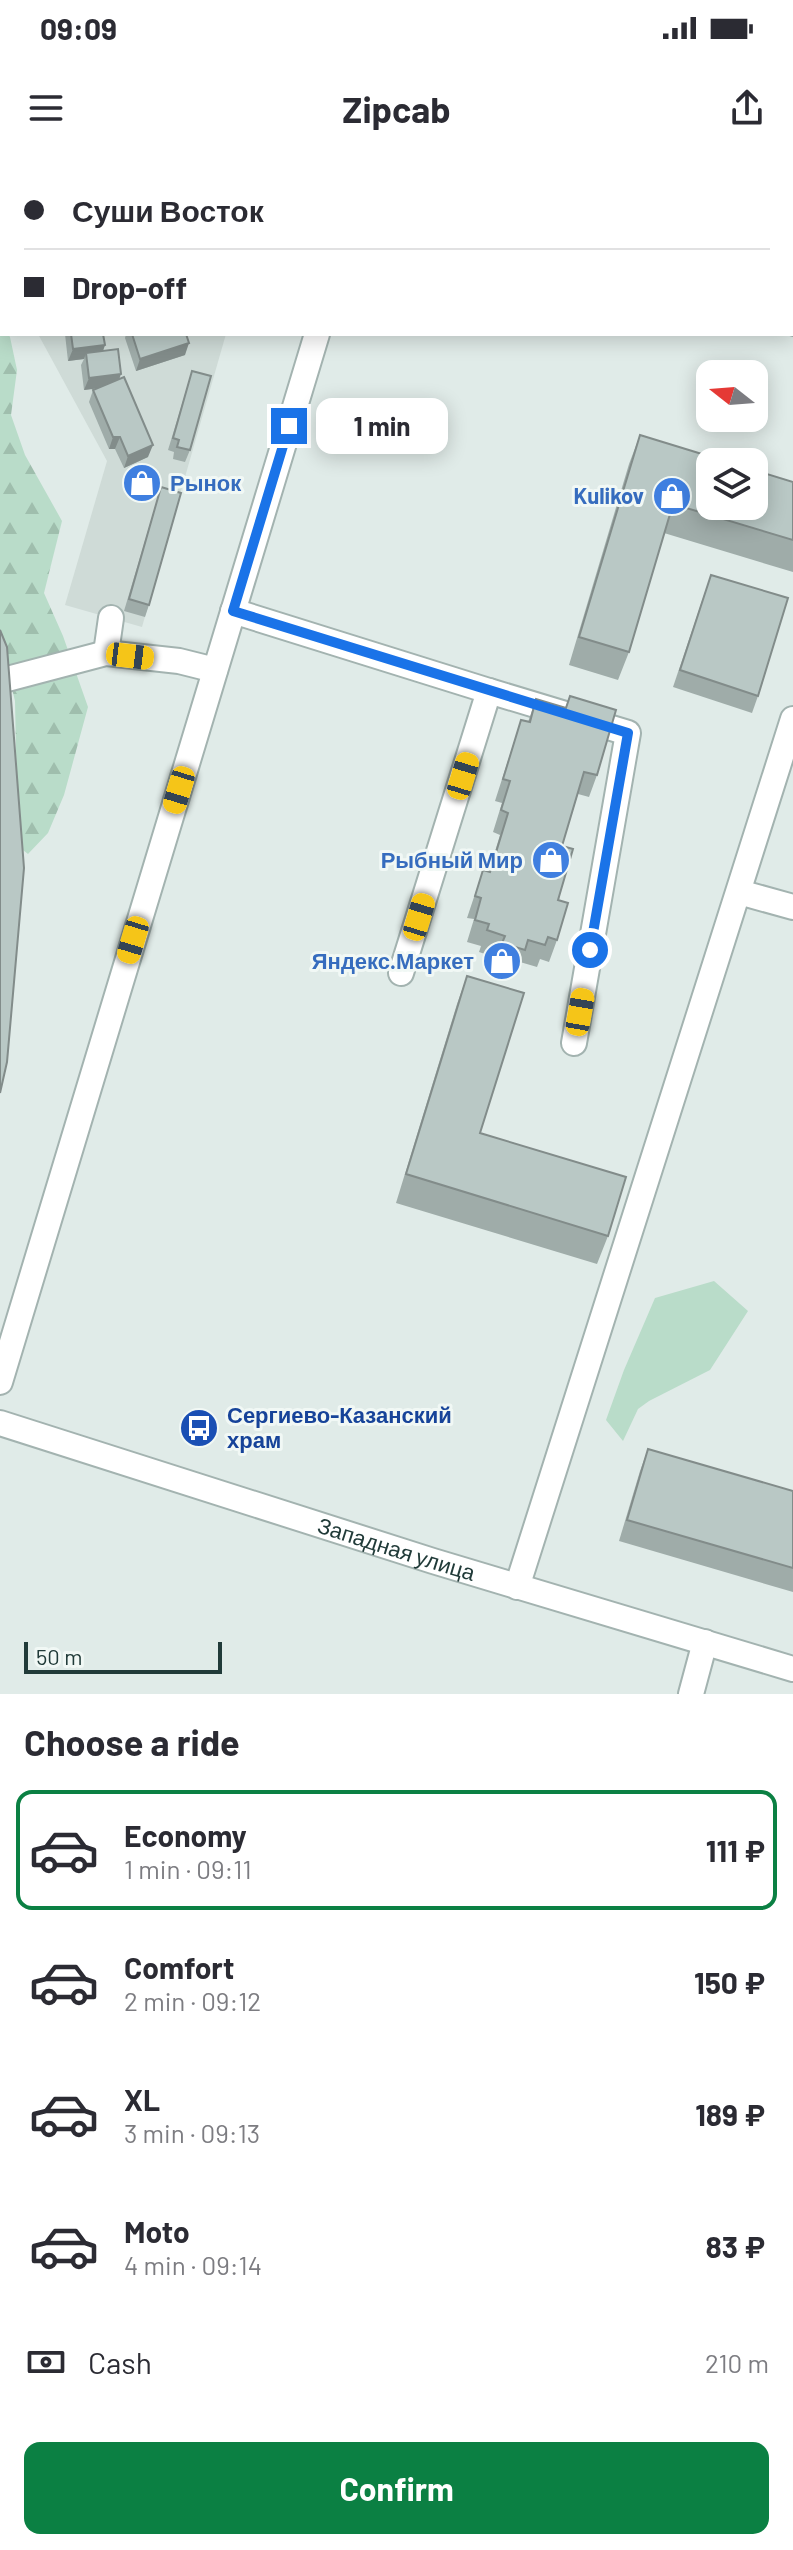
<!DOCTYPE html>
<html lang="en">
<head>
<meta charset="utf-8">
<style>
	:root { --surface:#fff; --page:#f2f2f3; --text:#2b2b33; --muted:#7c7c81; --line:#e1e1e2; --accent:#0b8043 }
	body { margin:0; font-family:Barlow,sans-serif; background:var(--page); color:var(--text); height:100vh; display:flex; flex-direction:column; font-size:30px; white-space:nowrap }
	* { box-sizing:border-box; margin:0 }
	p { font-size:26px; color:var(--muted) }
	.icon { flex:none; width:44px; height:44px; fill:none; stroke:currentColor; stroke-width:2; stroke-linecap:round; stroke-linejoin:round }
	.map { position:relative; height:1534px; overflow:hidden }
	.sheet { display:flex; flex-direction:column; background:var(--surface); flex:1 }
	.sheet>* { flex:none }
	.banner { position:absolute; left:0px; top:0px; width:794px; height:176px; box-shadow:0 4px 20px #0003; display:grid; align-content:center; height:176px; padding:0 24px; background:var(--surface) }
	.needle { width:52px; rotate:287deg }
	.fabs { position:absolute; left:696px; top:200px; display:grid; gap:16px }
	.fabs a { display:grid; place-items:center; width:72px; height:72px; border-radius:16px; background:var(--surface); box-shadow:0 4px 20px #0003; font-size:40px }
	.scale { position:absolute; left:24px; bottom:20px; width:198px; box-sizing:border-box; padding-left:8px; border:4px solid #213b39; border-top:0; font-size:22px; line-height:28px; white-space:nowrap; color:#213b39; -webkit-text-stroke:6px #f1f8f5; paint-order:stroke }
	.end { position:absolute; width:36px; height:36px; margin:-18px; border:10px solid #1a73e8; background:#fff; box-shadow:0 0 0 4px #fff }
	.from { border-radius:50% }
	.bubble { position:absolute; height:56px; border-radius:16px; background:var(--surface); box-shadow:0 4px 20px #0003; font-size:26px; font-weight:700; line-height:56px; text-align:center }
	.car { position:absolute; width:24px; height:48px; margin:-24px -12px; border-radius:10px; box-shadow:0 0 6px 2px #0007; background:linear-gradient(#f5c518 24%,#345 0 40%,#f5c518 0 76%,#345 0 86%,#f5c518 0) }
	.banner b { display:flex; align-items:center; gap:28px; height:76px; font-size:30px }
	.banner b+b { border-top:2px solid var(--line) }
	.banner i { width:20px; height:20px; background:var(--text) }
	ul { padding:0; list-style:none }
	li { display:flex; align-items:center; gap:24px; height:120px; margin:0 16px 12px; padding:0 8px; border:4px solid transparent; border-radius:16px }
	li div { flex:1 }
	li b { display:block; font-size:30px }
	li em { font-style:normal; font-weight:700 }
	li.active { border-color:var(--accent) }
	li>.icon { width:72px; height:72px; stroke-width:1.5 }
	h2 { padding:0 24px; font-size:36px; line-height:96px }
	.pay { display:flex; align-items:center; gap:20px; height:88px; padding:0 24px; font-size:30px }
	.pay p { margin-inline-start:auto }
	.button { display:flex; gap:16px; margin-top:auto; padding:16px 24px }
	.button a { flex:1; height:92px; border-radius:16px; background:var(--accent); color:#fff; font-size:32px; font-weight:700; line-height:92px; text-align:center }
	.status { display:flex; justify-content:space-between; align-items:center; height:56px; padding:0 40px; background:var(--surface); direction:ltr }
	.status svg { height:22px; fill:currentColor }
	header { display:flex; justify-content:space-between; align-items:center; height:104px; padding:0 24px; background:var(--surface); font-size:36px; font-weight:700 }
	.map>svg:first-child { display:block }
	.built { fill:#cfdbd7 }
	.grass { fill:#b9dcc9 }
	.forest { fill:url(#forest-firs) }
	.lines { fill:none; stroke-linecap:round; stroke-linejoin:round }
	.minor-casing { stroke:#a3b3b0; stroke-width:28 }
	.minor { stroke:#fff; stroke-width:24 }
	.wall { fill:#9faca9 }
	.shaded-wall { fill:#828c8a }
	.building { fill:#b9c8c5; stroke:#828c8a; stroke-width:2 }
	.route { stroke:#1a73e8; stroke-width:10 }
	.labels { text-anchor:middle; stroke-width:6; stroke-linejoin:round; paint-order:stroke }
	.shop-label { font-size:22px; font-weight:bold; fill:#366cbe; stroke:#f1f8f5; text-anchor:end }
	.transit-label { font-size:22px; font-weight:bold; fill:#164399; stroke:#f1f8f5; text-anchor:start }
	.street-label { font-size:22px; fill:#213b39; stroke:#f1f8f5 }
</style>
</head>
<body>
<div class="status"><b>09:09</b><svg viewBox="0 0 49 12"><path d="M0 12V9h3v3zM5 12V6h3v6zM10 12V3h3v9zM15 12V0h3v12zM26 1h20v11H26zM47 4h2v5h-2z"/></svg></div>
<header><svg class="icon" aria-label="menu" viewBox="0 0 24 24"><path d="M4 6h16M4 12h16M4 18h16"/></svg>Zipcab<svg class="icon" aria-label="share" viewBox="0 0 24 24"><path d="M12 15V3M7 8l5-5 5 5M5 13v7h14v-7"/></svg></header>
<div class="map">
<svg width="793" height="1534" viewBox="0 0 793 1534">
	<defs>
		<pattern id="forest-firs" width="22" height="20" patternUnits="userSpaceOnUse" patternTransform="scale(2)"><rect width="22" height="20" fill="#b9dcc9"/><path d="M5 1l3.5 6h-7zM16 11l3.5 6h-7z" fill="#9fbead"/></pattern>
	</defs>
	<rect width="100%" height="100%" fill="#e0ebe8"/>
	<polygon class="built" points="38,174 226,174 142,467 65,445 107,301"/>
	<polygon class="grass" points="714,1121 748,1151 710,1210 649,1241 638,1249 623,1281 606,1260 624,1210 655,1138"/>
	<polygon class="forest" points="0,165 2,174 8,174 10,177 17,210 11,255 25,295 62,361 44,433 63,476 88,547 64,635 48,673 28,694 18,686 15,541 0,479"/>
	<g class="lines">
		<g class="minor-casing">
			<g id="minor">
				<polyline points="728,0 735,2"/>
				<polyline points="369,2 370,0"/>
				<polyline points="792,20 793,20"/>
				<polyline points="233,451 489,531 401,813"/>
				<polyline points="106,493 111,458"/>
				<polyline points="0,521 106,493 179,501 215,510"/>
				<polyline points="489,531 628,573 574,883"/>
				<polyline points="739,732 793,747"/>
				<polyline points="0,1222 317,174"/>
				<path id="s1" d="M 0,1263 L 433,1401 L 793,1509"/>
				<polyline points="517,1427 793,559"/>
				<polyline points="691,1534 705,1482"/>
			</g>
		</g>
		<use href="#minor" class="minor"/>
	</g>
	<g class="wall">
		<polygon points="792,96 793,96 793,177 782,174 792,174"/>
		<polygon points="65,174 103,174 105,185 103,191 119,219 148,297 124,308 115,289 109,289 89,242 93,230 98,228 84,230 81,205 84,199 68,201"/>
		<polygon points="126,174 186,174 185,195 136,211 125,178"/>
		<polygon points="192,211 190,290 185,302 173,299 174,292 168,290"/>
		<polygon points="640,275 793,322 793,412 664,373 629,492 618,520 569,505 629,304"/>
		<polygon points="161,327 149,445 145,457 124,451"/>
		<polygon points="705,432 758,536 752,553 673,527"/>
		<polygon points="570,536 597,615 589,637 578,634 562,686 557,780 549,802 540,799 537,807 520,802 517,812 494,805 497,798 479,792 481,786 467,782 474,759 467,758 483,710 489,711 500,675 493,672 502,643 495,641 521,560 528,562 536,539 565,548"/>
		<polygon points="467,816 480,973 608,1076 597,1104 396,1043 457,844"/>
		<polygon points="648,1289 793,1331 793,1432 619,1381 640,1311"/>
	</g>
	<g class="shaded-wall">
		<polygon points="189,183 185,195 136,211 140,199"/>
		<polygon points="105,185 101,196 86,193 84,199 68,201 73,189"/>
		<polygon points="121,214 117,226 84,230 89,218"/>
		<polygon points="113,277 120,277 115,289 109,289"/>
		<polygon points="153,285 148,297 124,308 128,296"/>
	</g>
	<g class="building">
		<rect x="792" y="96" width="1" height="62"/>
		<polygon points="71,174 103,174 105,185 73,189"/>
		<polygon points="132,174 186,174 189,183 140,199"/>
		<polygon points="118,189 121,214 89,218 86,193"/>
		<polygon points="192,211 211,216 190,290 177,287 179,280 173,278"/>
		<polygon points="124,217 153,285 128,296 120,277 113,277 93,230"/>
		<polygon points="640,275 728,302 710,302 710,346 754,346 754,310 793,322 793,380 673,344 629,492 579,477"/>
		<polygon points="161,327 181,333 149,445 129,439"/>
		<polygon points="711,415 788,438 758,536 680,510"/>
		<polygon points="0,470 7,487 24,708 7,902 0,933"/>
		<polygon points="570,536 616,550 597,615 584,612 562,686 573,689 558,740 568,743 557,780 548,777 545,785 528,780 525,790 502,783 505,776 487,770 489,764 475,760 481,738 475,736 483,710 490,712 508,653 501,650 510,621 503,619 521,560 530,562 536,539 566,548"/>
		<polygon points="467,816 524,833 480,973 626,1017 608,1076 406,1014"/>
		<polygon points="648,1289 793,1331 793,1408 627,1360"/>
	</g>
	<g class="lines">
		<polyline class="route" points="289,266 233,451 628,573 590,790"/>
	</g>
	<defs>
		<g id="shop-disc" transform="scale(2)"><circle r="9.5" fill="#3f7fe0" stroke="#f1f8f5"/><path d="M-5-2.5h2.3a2.7 3.5 0 0 1 5.4 0H5L5.5 6h-11ZM-1.5-2.5h3a1.5 2.3 0 0 0-3 0Z" fill="#fff"/></g>
		<g id="bus-disc" transform="scale(2)"><circle r="9.5" fill="#1a4fb4" stroke="#f1f8f5"/><path d="M-5-6H5V4H4V6H2V4H-2V6H-4V4H-5ZM-3.5-4V0h7V-4ZM-3.5 1.2v1.5H-2V1.2ZM2 1.2v1.5H3.5V1.2Z" fill="#fff"/></g>
	</defs>
	<g fill-rule="evenodd">
		<use href="#shop-disc" x="142" y="323"/>
		<use href="#shop-disc" x="672" y="336"/>
		<use href="#shop-disc" x="551" y="700"/>
		<use href="#shop-disc" x="502" y="801"/>
		<use href="#bus-disc" x="199" y="1268"/>
	</g>
	<g class="labels">
		<g class="shop-label">
			<text x="170" y="331" text-anchor="start">Рынок</text>
			<text x="644" y="344">Kulikov</text>
			<text x="523" y="708">Рыбный Мир</text>
			<text x="474" y="809">Яндекс.Маркет</text>
		</g>
		<g class="transit-label">
			<text x="227" y="1263">Сергиево-Казанский<tspan x="227" dy="25">храм</tspan></text>
		</g>
		<g class="street-label">
			<text dy="8" stroke="none"><textPath href="#s1" startOffset="416">Западная улица</textPath></text>
		</g>
	</g>
</svg>
<div class="fabs">
<a><svg class="needle" viewBox="-14 -14 28 28"><path d="M0-13l5 13h-10z" fill="#e53935"/><path d="M0 13l5-13h-10z" fill="#7c7c81"/></svg></a>
<a><svg class="icon" aria-label="layers" viewBox="0 0 24 24"><path d="M12 4l9 5-9 5-9-5zM3 14l9 5 9-5"/></svg></a>
</div>
<div class="scale">50 m</div>
<i class="end from" style="left:590px;top:790px"></i>
<i class="end" style="left:289px;top:266px"></i>
<div class="bubble" style="left:316px;top:238px;width:132px">1 min</div>
<i class="car" style="left:130px;top:496px;rotate:97deg"></i>
<i class="car" style="left:463px;top:616px;rotate:17deg"></i>
<i class="car" style="left:179px;top:630px;rotate:197deg"></i>
<i class="car" style="left:419px;top:757px;rotate:17deg"></i>
<i class="car" style="left:133px;top:780px;rotate:197deg"></i>
<i class="car" style="left:580px;top:852px;rotate:10deg"></i>
<div class="banner">
<b><i class="from"></i>Суши Восток</b>
<b><i></i>Drop-off</b>
</div>
</div>
<section class="sheet">
<h2>Choose a ride</h2>
<ul>
<li class="active"><svg class="icon" aria-label="car" viewBox="0 0 24 24"><path d="M5 17H2v-5l4-1 3-4h7l3 4 3 1v5h-3M9 17h6M6 11h13"/><circle cx="7" cy="17" r="2"/><circle cx="17" cy="17" r="2"/></svg><div><b>Economy</b><p>1 min · 09:11</p></div><em>111 ₽</em></li>
<li><svg class="icon" aria-label="car" viewBox="0 0 24 24"><path d="M5 17H2v-5l4-1 3-4h7l3 4 3 1v5h-3M9 17h6M6 11h13"/><circle cx="7" cy="17" r="2"/><circle cx="17" cy="17" r="2"/></svg><div><b>Comfort</b><p>2 min · 09:12</p></div><em>150 ₽</em></li>
<li><svg class="icon" aria-label="car" viewBox="0 0 24 24"><path d="M5 17H2v-5l4-1 3-4h7l3 4 3 1v5h-3M9 17h6M6 11h13"/><circle cx="7" cy="17" r="2"/><circle cx="17" cy="17" r="2"/></svg><div><b>XL</b><p>3 min · 09:13</p></div><em>189 ₽</em></li>
<li><svg class="icon" aria-label="car" viewBox="0 0 24 24"><path d="M5 17H2v-5l4-1 3-4h7l3 4 3 1v5h-3M9 17h6M6 11h13"/><circle cx="7" cy="17" r="2"/><circle cx="17" cy="17" r="2"/></svg><div><b>Moto</b><p>4 min · 09:14</p></div><em>83 ₽</em></li>
</ul>
<div class="pay"><svg class="icon" aria-label="cash" viewBox="0 0 24 24"><path d="M3 7h18v10H3z"/><circle cx="12" cy="12" r="2"/></svg>Cash<p>210 m</p></div>
<div class="button"><a>Confirm</a></div>
</section>
</body>
</html>
